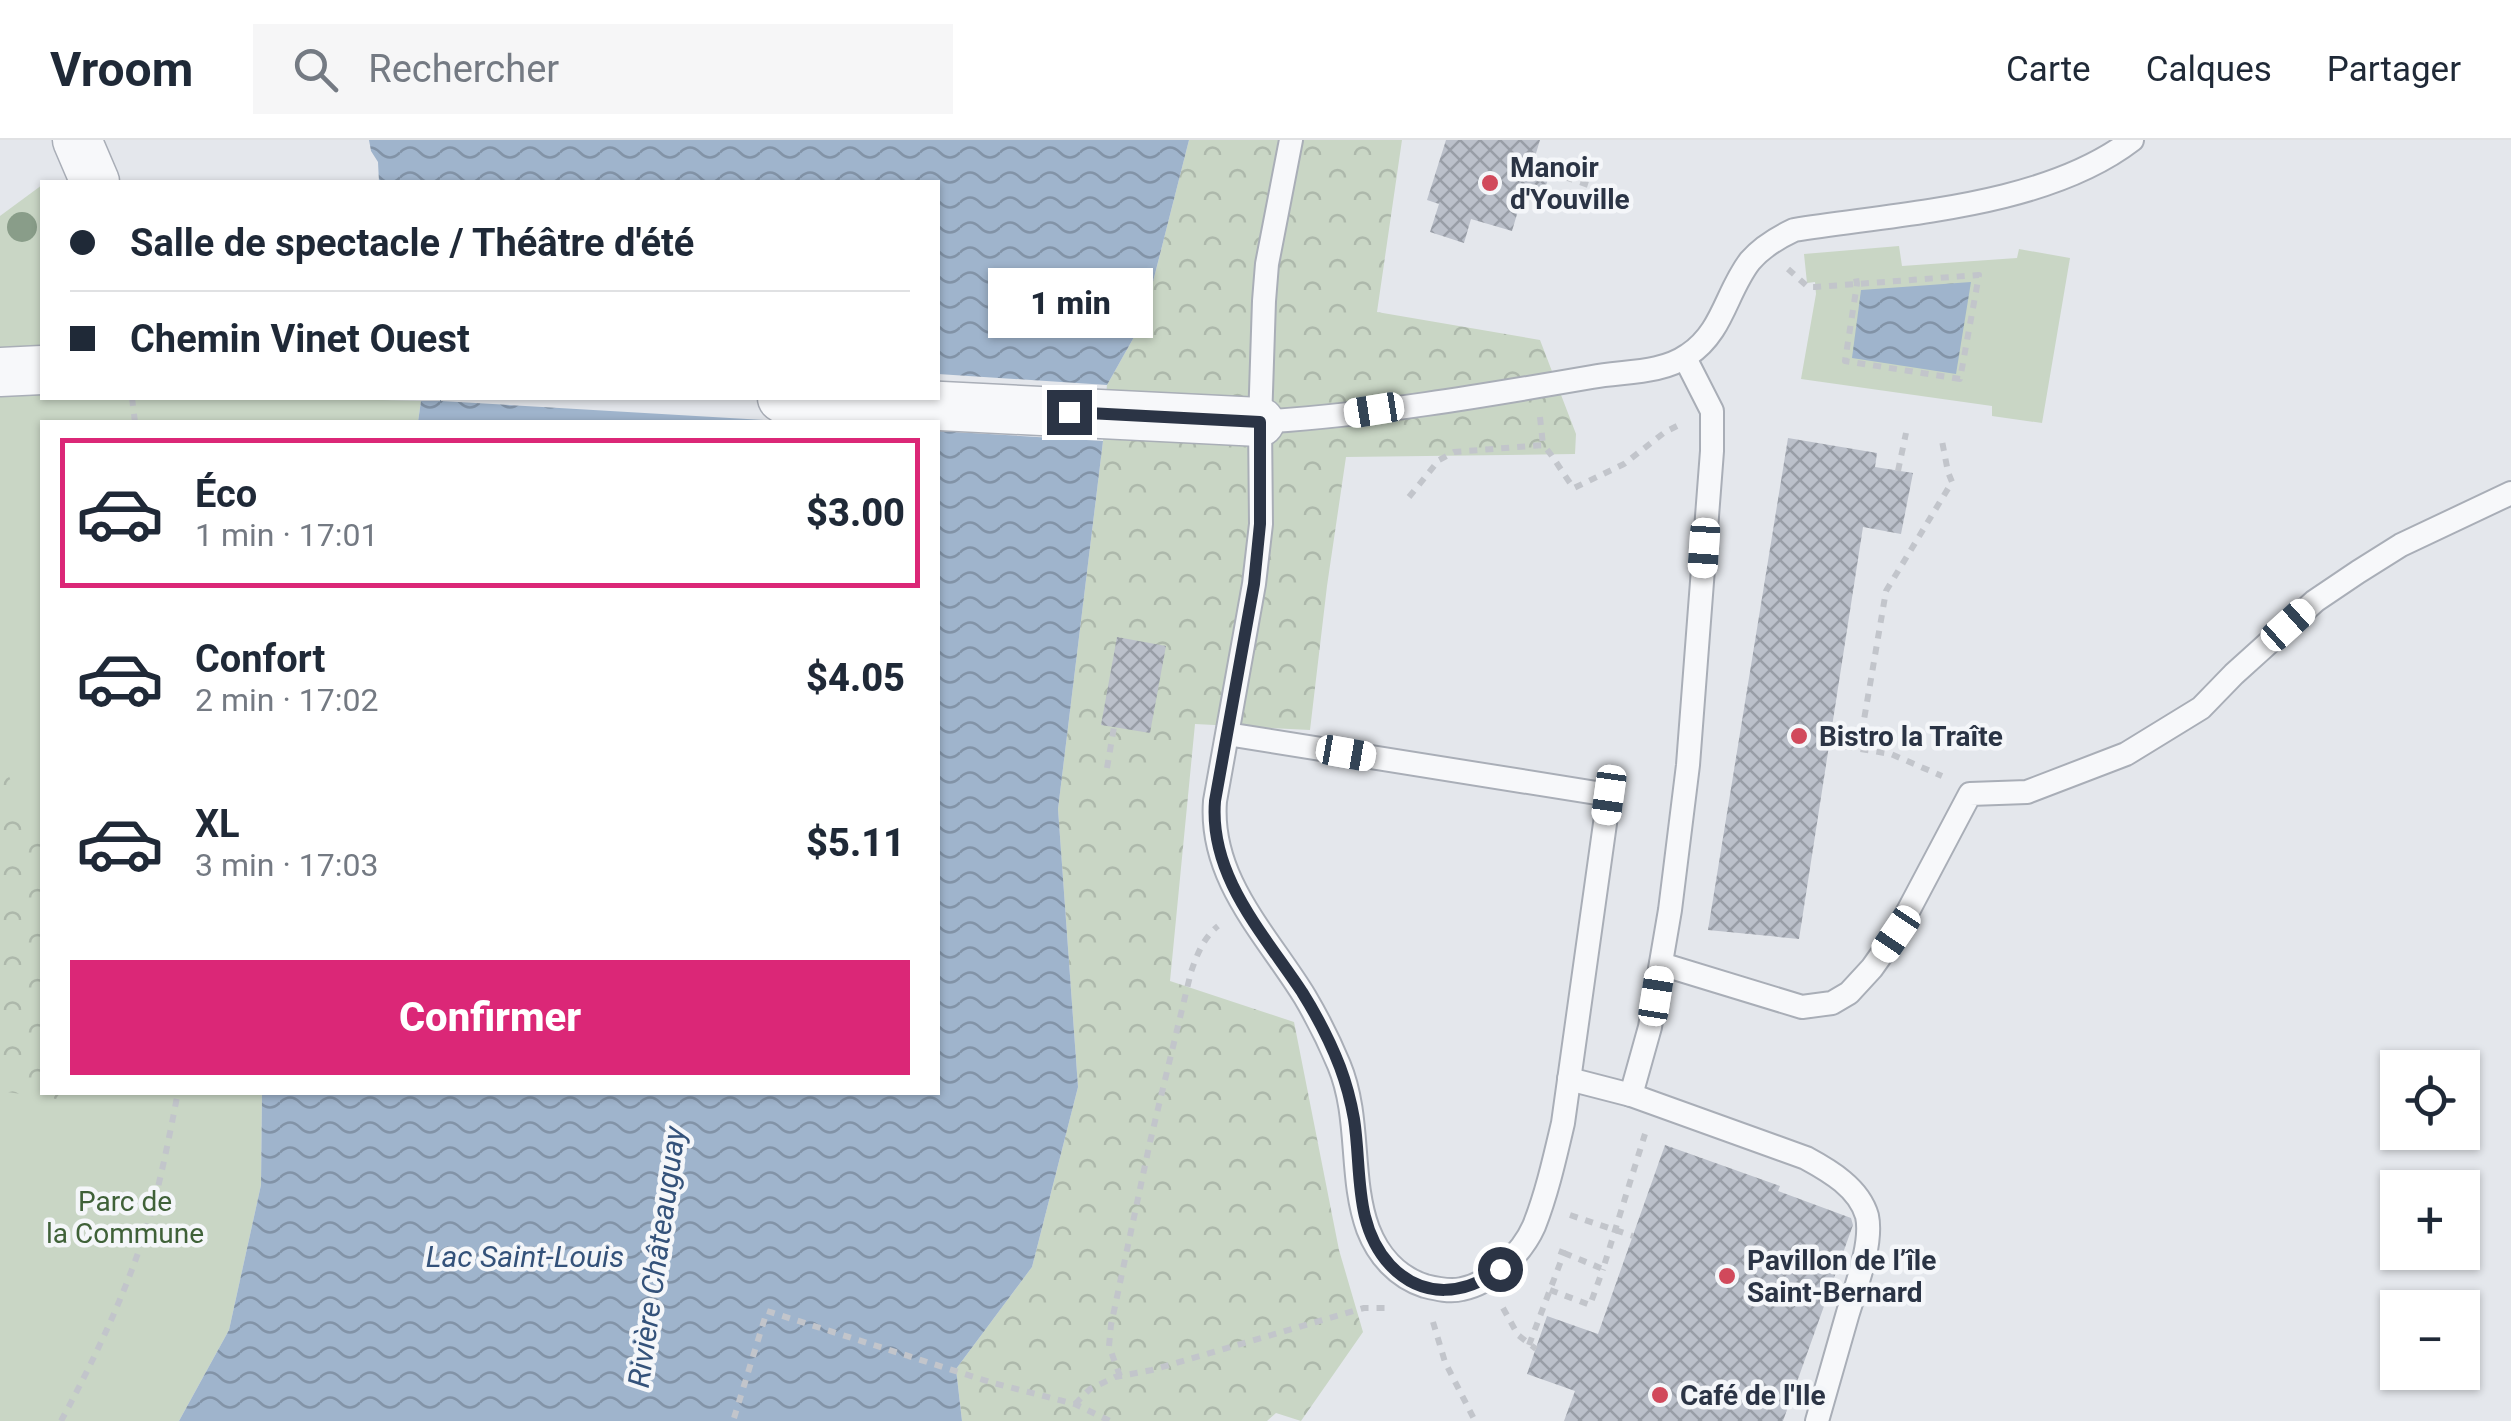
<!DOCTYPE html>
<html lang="fr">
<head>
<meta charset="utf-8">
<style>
	:root { --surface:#fff; --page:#f6f6f7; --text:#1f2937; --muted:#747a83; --line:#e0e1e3; --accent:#db2777 }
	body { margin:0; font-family:Roboto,sans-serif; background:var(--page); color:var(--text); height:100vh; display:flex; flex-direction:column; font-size:38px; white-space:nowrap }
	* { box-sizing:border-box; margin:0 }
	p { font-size:32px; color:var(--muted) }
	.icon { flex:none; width:55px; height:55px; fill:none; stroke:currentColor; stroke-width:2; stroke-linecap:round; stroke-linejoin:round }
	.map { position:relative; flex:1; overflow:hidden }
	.drawer { position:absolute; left:40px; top:280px; width:900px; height:675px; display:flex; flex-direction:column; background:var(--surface); border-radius:0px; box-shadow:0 2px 8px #0004 }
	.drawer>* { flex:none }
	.top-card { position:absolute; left:40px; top:40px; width:900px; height:220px; border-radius:0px; box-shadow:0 2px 8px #0004; display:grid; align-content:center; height:220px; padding:0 30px; background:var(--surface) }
	.tools { position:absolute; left:2380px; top:910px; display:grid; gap:20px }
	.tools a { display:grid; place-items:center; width:100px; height:100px; border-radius:0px; background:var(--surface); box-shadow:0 2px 8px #0004; font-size:50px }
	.end { position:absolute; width:45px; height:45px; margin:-22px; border:12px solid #2b3445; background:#fff; box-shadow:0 0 0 5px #fff }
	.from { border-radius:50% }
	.bubble { position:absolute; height:70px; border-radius:0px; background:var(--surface); box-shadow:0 2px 8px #0004; font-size:32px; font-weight:800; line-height:70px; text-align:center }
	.car { position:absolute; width:30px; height:60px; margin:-30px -15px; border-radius:12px; box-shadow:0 0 8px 2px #0007; background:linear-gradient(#fff 24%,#345 0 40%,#fff 0 76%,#345 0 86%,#fff 0) }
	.top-card b { display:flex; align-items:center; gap:35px; height:95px; font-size:38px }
	.top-card b+b { border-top:2px solid var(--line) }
	.top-card i { width:25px; height:25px; background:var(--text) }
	ul { padding:18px 0 0; list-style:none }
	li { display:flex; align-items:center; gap:30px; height:150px; margin:0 20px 15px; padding:0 10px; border:5px solid transparent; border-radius:0px }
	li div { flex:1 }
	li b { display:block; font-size:38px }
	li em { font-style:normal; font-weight:800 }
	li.active { border-color:var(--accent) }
	li>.icon { width:90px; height:90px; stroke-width:1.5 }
	.cta { display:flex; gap:20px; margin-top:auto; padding:20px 30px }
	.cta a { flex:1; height:115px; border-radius:0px; background:var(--accent); color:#fff; font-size:40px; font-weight:800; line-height:115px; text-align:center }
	header { display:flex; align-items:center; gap:60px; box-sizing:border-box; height:140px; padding:0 50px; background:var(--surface); border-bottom:2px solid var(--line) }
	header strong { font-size:48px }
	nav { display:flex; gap:55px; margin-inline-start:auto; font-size:35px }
	.search { width:700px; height:90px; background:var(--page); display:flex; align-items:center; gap:25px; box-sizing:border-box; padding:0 35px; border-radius:0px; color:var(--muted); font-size:38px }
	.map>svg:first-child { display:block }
	.green { fill:#c9d6c5 }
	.forest { fill:url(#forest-crowns) }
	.water { fill:url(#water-waves) }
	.pier { fill:#e4e7ec }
	.building { fill:url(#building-cross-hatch) }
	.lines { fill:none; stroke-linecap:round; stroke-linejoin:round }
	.service-casing { stroke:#a9aeb7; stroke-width:26 }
	.minor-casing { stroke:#a9aeb7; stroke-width:51 }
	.path { stroke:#c2c5cb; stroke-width:6; stroke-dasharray:8 8; stroke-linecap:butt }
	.service { stroke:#f7f8fa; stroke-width:22 }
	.minor { stroke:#f7f8fa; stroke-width:48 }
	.tree { fill:#899d89 }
	.route { stroke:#2b3445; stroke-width:12 }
	.poi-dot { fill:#d1495b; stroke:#f4f6f9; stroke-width:4 }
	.labels { text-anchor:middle; stroke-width:9; stroke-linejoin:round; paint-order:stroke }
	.poi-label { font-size:28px; font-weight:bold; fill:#2b3445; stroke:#f4f6f9; text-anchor:start }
	.park-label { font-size:28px; fill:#3f6138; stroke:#f4f6f9 }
	.water-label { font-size:30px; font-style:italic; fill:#34527a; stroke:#f4f6f9 }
</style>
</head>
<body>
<header>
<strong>Vroom</strong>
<div class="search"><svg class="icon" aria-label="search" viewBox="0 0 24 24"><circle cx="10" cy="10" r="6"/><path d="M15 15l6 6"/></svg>Rechercher</div>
<nav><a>Carte</a><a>Calques</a><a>Partager</a></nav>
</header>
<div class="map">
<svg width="2511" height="1281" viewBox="0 0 2511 1281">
	<defs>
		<pattern id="forest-crowns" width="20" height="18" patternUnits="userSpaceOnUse" patternTransform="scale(2.5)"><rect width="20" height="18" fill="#c9d6c5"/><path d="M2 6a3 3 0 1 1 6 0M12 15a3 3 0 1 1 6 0" fill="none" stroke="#adb8ab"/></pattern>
		<pattern id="water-waves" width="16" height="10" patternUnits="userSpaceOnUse" patternTransform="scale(2.5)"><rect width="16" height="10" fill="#9fb4cc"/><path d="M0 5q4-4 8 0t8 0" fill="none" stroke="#8293a7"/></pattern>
		<pattern id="building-cross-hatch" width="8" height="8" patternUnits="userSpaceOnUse" patternTransform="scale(2.5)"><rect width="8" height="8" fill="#bbc0ca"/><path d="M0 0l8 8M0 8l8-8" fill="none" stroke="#989da6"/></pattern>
	</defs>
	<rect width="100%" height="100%" fill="#e4e7ec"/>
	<g class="green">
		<polygon points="42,45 42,207 0,209 0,76"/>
		<polygon points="1899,106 1902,126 2017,118 2019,109 2070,118 2042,283 1992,276 1992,266 1801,239 1816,154 1815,142 1807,143 1804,114"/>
		<polygon points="42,254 42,258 304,258 421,261 418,282 42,282 42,952 262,953 261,1045 229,1190 179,1281 0,1281 0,255"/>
	</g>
	<g class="forest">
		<polygon points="1189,0 1402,0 1377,172 1540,200 1576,294 1575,314 1346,317 1327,446 1310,590 1195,584 1170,841 1294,882 1339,1110 1363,1192 1301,1281 1276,1273 1267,1281 962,1281 956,1229 1032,1127 1078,947 1058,669 1103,301 1107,245 1143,181"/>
		<polygon points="0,617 42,708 42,952 64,953 63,960 0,951"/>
	</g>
	<g class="water">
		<polygon points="369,0 1189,0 1143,181 1107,245 1103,301 1058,669 1078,947 1032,1127 956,1229 962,1281 179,1281 229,1190 261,1045 262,953 938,952 938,282 418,282 421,261 440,261 441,258 938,258 938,42 379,42 378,22 371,11"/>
		<polygon points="1971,142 1956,234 1852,218 1861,150"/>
	</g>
	<polygon class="pier" points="938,234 1107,245 1103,301 938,291 938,282 798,282 441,261 441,258 938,258"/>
	<g class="building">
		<polygon points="1446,0 1540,0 1534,20 1552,26 1542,59 1523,54 1512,91 1471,79 1464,103 1430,92 1439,64 1427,60"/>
		<polygon points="1788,298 1877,313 1875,327 1913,333 1901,394 1863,387 1799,799 1708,790"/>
		<polygon points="1117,497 1166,506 1150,593 1101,585"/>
		<polygon points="1665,1005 1780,1046 1778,1051 1851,1078 1853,1085 1783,1281 1564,1281 1575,1251 1527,1234 1547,1176 1598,1194"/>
	</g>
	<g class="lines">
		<g class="service-casing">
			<g id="service">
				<path d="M 1260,282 C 1371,275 1482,256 1592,237 C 1624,231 1661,234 1688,215 C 1723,192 1726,152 1750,121 C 1762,107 1777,98 1794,90 C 1899,73 2045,67 2132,0"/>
				<path d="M 1227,594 L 1609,655 L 1563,983 C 1555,1017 1547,1053 1534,1086 C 1522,1113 1492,1143 1462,1149 C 1450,1152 1437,1149 1425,1146 C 1397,1137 1378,1115 1368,1089 C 1349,1037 1361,978 1339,925 C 1329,901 1318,879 1305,857 C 1267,795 1209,739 1215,661 L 1254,444 L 1261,384 L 1260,282 L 1264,161 L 1267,124 L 1291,0"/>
				<polyline points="1661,824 1802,867 1832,863 1849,853 1872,828 1896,794 1970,654 2027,652 2126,614 2201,568 2234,534 2315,461 2358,432 2401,405 2511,353"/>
				<path d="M 1569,939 L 1631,955 L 1806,1018 C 1830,1031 1859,1048 1867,1076 C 1873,1104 1855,1149 1847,1176 C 1837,1211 1827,1246 1817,1281"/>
				<polyline points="1631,955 1650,887 1670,770 1688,625 1712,311 1712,271 1685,218"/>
			</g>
		</g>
		<g class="minor-casing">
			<g id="minor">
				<polyline points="77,0 95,42"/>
				<polyline points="0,232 42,230"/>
				<polyline points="782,258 1260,282"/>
			</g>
		</g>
		<g class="path">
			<polyline points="1550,32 1606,51"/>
			<polyline points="1788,129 1808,147 1815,147 1979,135 1960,239 1845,221 1857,144 1856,138"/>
			<polyline points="132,258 135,282"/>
			<polyline points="1540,277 1543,305"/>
			<polyline points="1898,331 1906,293"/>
			<path d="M 1409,357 L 1439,320 L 1454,312 L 1543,305 C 1553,315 1564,336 1574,348 L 1624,324 L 1665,292 L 1677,286"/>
			<polyline points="1829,604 1891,614 1942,636"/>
			<polyline points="1859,609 1886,451 1952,342 1948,332 1942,301"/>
			<polyline points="1107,628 1114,587"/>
			<polyline points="1570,1075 1633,1096"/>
			<polyline points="1564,1113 1603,1129 1645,994"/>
			<polyline points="1550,1150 1590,1165 1603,1129"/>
			<polyline points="1503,1168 1518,1195 1536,1209"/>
			<polyline points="1433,1182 1445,1222 1475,1281"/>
			<polyline points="1529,1205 1564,1113 1556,1110"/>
			<path d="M 1120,1236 L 1109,1206 L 1111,1185 L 1150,1002 L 1191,832 C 1197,815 1203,798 1218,786"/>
			<polyline points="1075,1264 1090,1249 1115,1237 1152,1230 1364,1168 1386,1168"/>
			<polyline points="734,1278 767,1171 993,1243 1075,1264 1110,1281"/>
			<path d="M 61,1281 C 99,1211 134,1136 155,1059 C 164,1024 171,988 178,952"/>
		</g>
		<use href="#service" class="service"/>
		<use href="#minor" class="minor"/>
	</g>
	<circle class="tree" cx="22" cy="87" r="15"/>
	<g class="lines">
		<path class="route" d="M 1069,272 L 1260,282 L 1260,384 L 1254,444 L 1215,661 C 1209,736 1263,793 1302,852 C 1317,876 1330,901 1340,927 C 1346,943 1351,962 1354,979 C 1362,1029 1353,1085 1390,1125 C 1423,1160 1465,1155 1500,1129"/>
	</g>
	<g class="poi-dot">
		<circle cx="1490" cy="43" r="10"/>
		<circle cx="1799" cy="596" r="10"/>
		<circle cx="1727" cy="1136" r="10"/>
		<circle cx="1660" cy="1255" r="10"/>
	</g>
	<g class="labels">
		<g class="poi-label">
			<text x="1510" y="37">Manoir<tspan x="1510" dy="32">d'Youville</tspan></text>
			<text x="1819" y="606">Bistro la Traîte</text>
			<text x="1747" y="1130">Pavillon de l’île<tspan x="1747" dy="32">Saint-Bernard</tspan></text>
			<text x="1680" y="1265">Café de l'Ile</text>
		</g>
		<g class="park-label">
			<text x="125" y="1071">Parc de<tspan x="125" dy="32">la Commune</tspan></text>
		</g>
		<g class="water-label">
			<text x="525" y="1127">Lac Saint-Louis</text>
			<text transform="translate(657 1117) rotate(-82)" y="10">Rivière Châteauguay</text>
		</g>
	</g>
</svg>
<div class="tools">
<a><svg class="icon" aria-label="locate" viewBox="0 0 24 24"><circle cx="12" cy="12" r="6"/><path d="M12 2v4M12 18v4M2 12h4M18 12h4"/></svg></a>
<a>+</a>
<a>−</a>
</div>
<i class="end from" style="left:1500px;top:1129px"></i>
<i class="end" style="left:1069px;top:272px"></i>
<div class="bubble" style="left:988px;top:128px;width:165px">1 min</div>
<i class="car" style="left:1374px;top:270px;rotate:261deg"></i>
<i class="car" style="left:1704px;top:408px;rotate:184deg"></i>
<i class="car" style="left:2288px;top:485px;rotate:48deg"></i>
<i class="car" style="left:1346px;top:613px;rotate:100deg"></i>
<i class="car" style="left:1609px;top:655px;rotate:188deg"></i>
<i class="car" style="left:1896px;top:794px;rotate:214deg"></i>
<i class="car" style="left:1656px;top:856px;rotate:9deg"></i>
<div class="top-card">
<b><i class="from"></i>Salle de spectacle / Théâtre d'été</b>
<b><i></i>Chemin Vinet Ouest</b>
</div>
<section class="drawer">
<ul>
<li class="active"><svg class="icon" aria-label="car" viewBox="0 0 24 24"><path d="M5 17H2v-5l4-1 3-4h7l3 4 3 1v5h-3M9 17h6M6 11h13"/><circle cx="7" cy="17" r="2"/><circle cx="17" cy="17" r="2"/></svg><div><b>Éco</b><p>1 min · 17:01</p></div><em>$3.00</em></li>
<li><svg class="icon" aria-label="car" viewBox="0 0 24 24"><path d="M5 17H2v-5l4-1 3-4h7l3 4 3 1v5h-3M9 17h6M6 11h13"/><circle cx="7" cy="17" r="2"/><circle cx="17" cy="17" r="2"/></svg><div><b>Confort</b><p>2 min · 17:02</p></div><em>$4.05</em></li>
<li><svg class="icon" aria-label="car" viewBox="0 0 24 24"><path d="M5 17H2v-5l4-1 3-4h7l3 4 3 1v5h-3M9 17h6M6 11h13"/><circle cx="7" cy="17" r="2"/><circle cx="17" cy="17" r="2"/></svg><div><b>XL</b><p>3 min · 17:03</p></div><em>$5.11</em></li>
</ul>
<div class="cta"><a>Confirmer</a></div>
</section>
</div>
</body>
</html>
